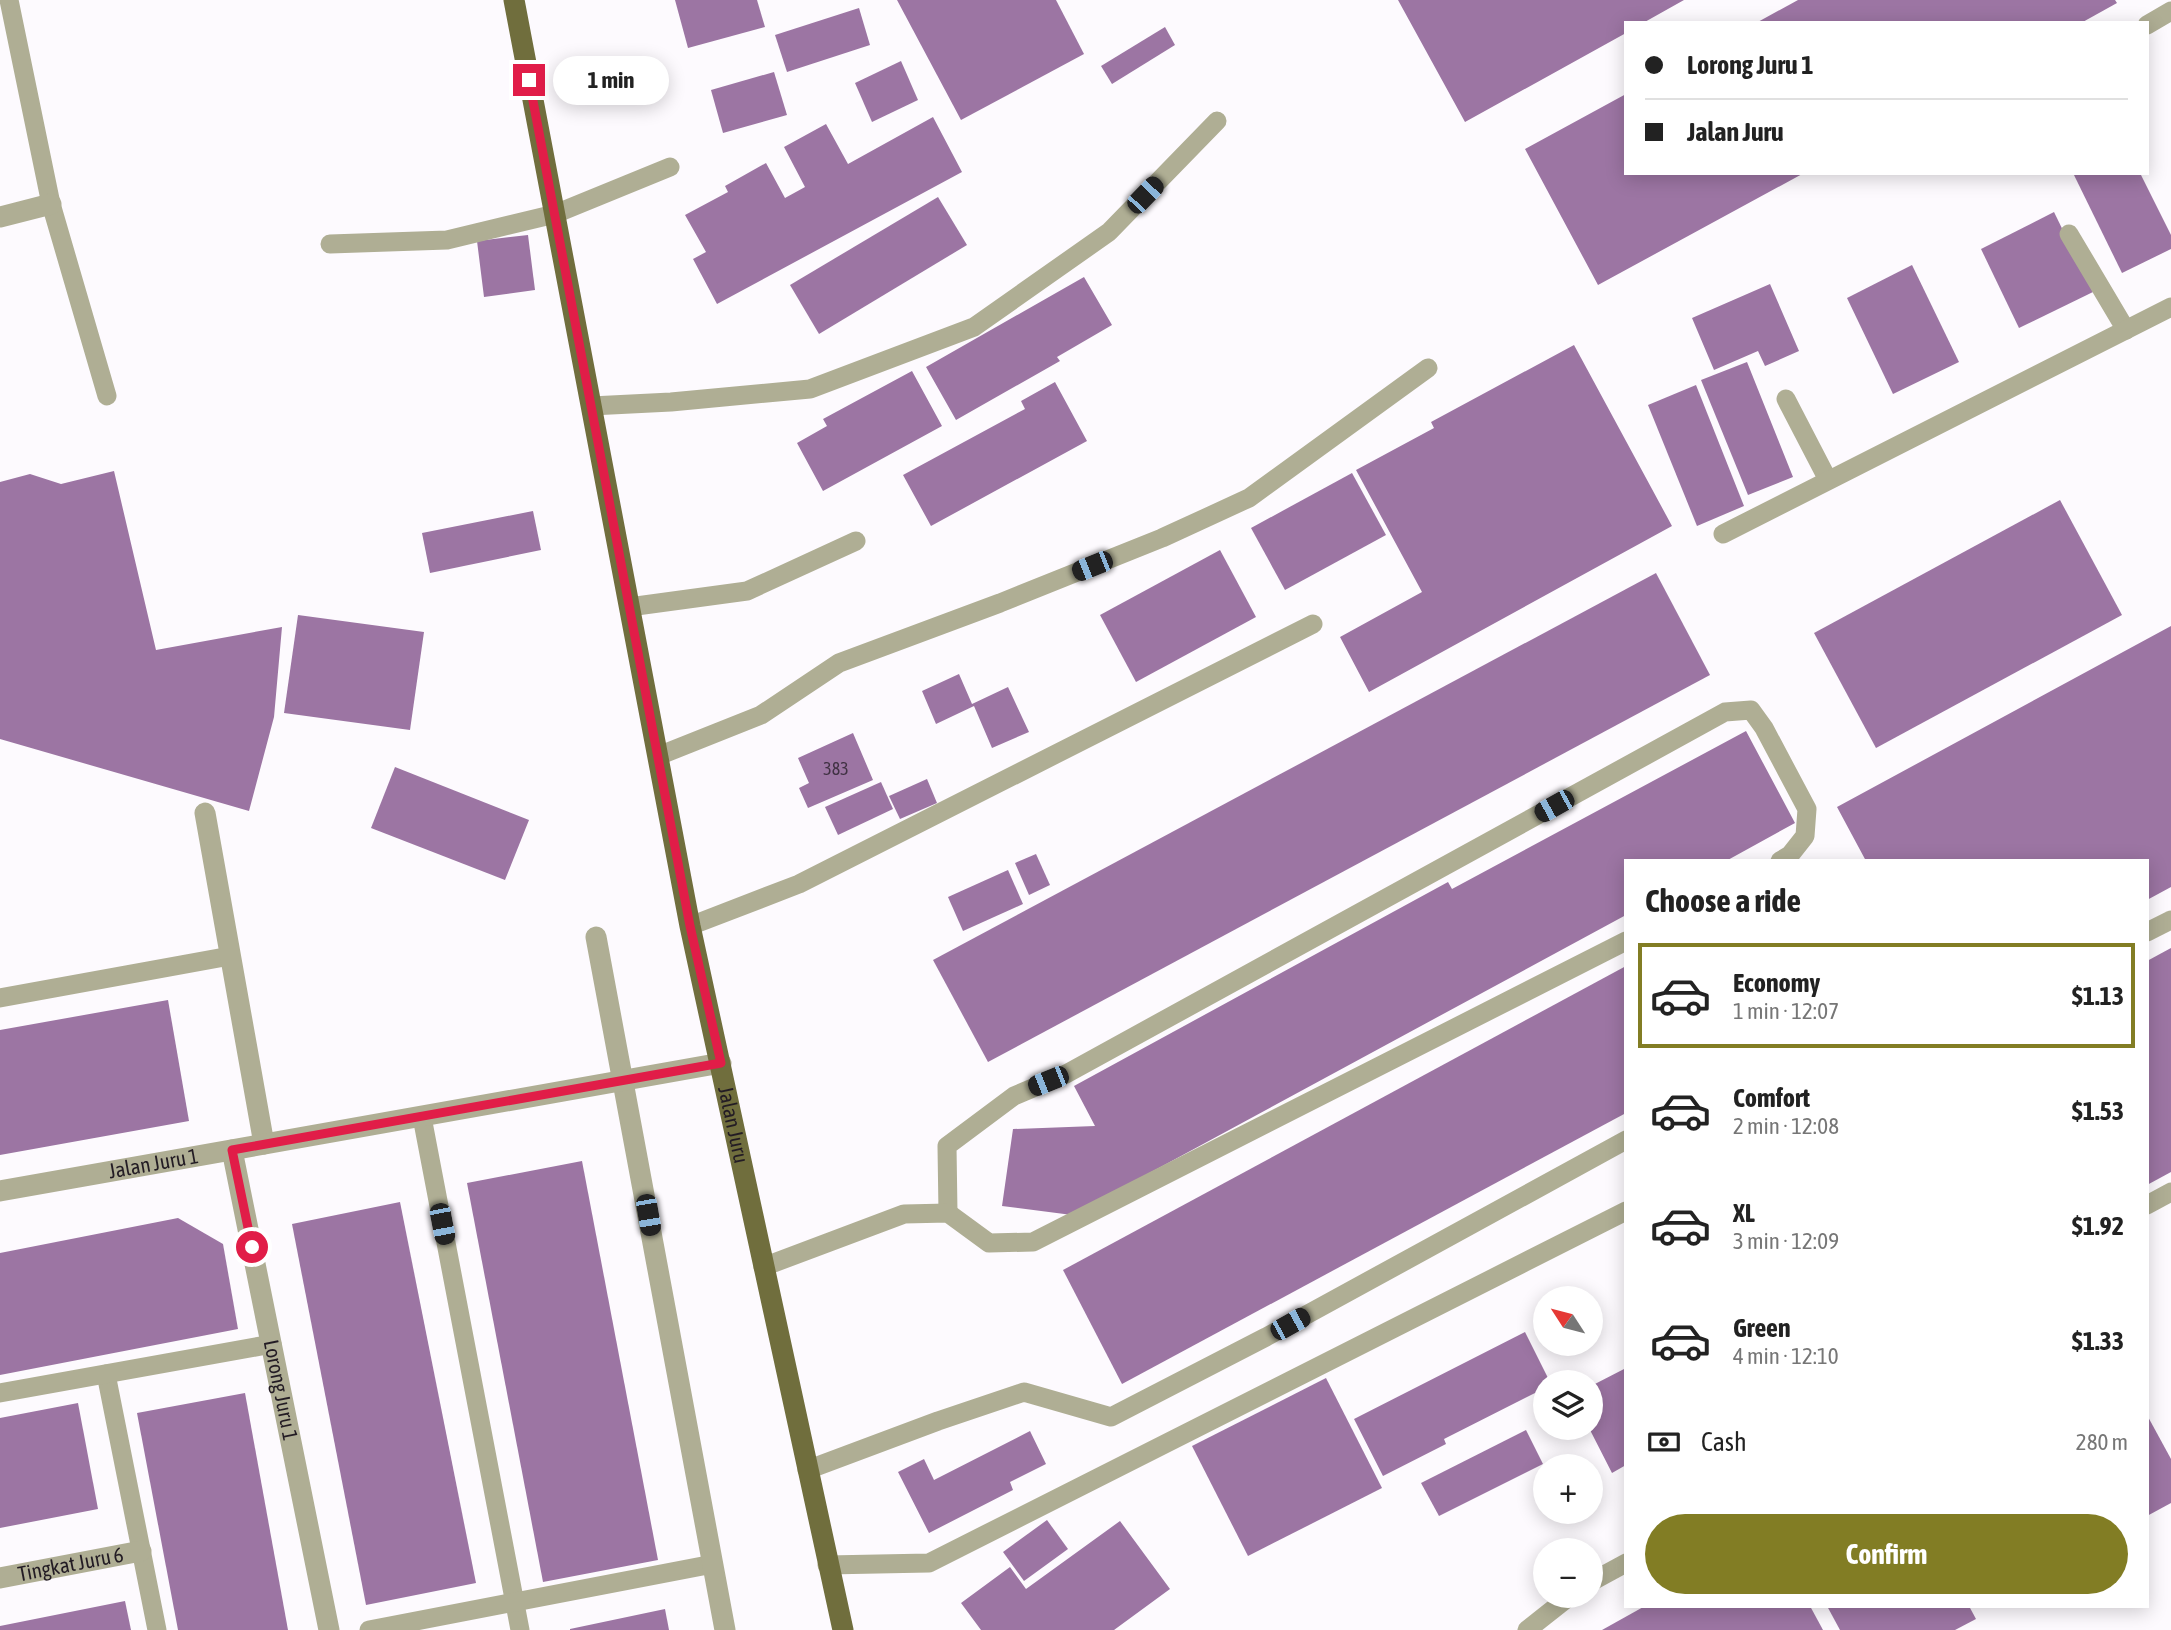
<!DOCTYPE html>
<html lang="en">
<head>
<meta charset="utf-8">
<style>
	:root { --surface:#fff; --page:#f6f6f6; --text:#222; --muted:#767676; --line:#e0e0e0; --accent:#827d24 }
	body { margin:0; font-family:"Asap Condensed",sans-serif; background:var(--page); color:var(--text); height:100vh; display:flex; flex-direction:column; font-size:26px; white-space:nowrap }
	* { box-sizing:border-box; margin:0 }
	p { font-size:23px; color:var(--muted) }
	.icon { flex:none; width:38px; height:38px; fill:none; stroke:currentColor; stroke-width:2; stroke-linecap:round; stroke-linejoin:round }
	.map { position:relative; flex:1; overflow:hidden }
	.sheet { position:absolute; left:1624px; top:859px; width:525px; height:749px; display:flex; flex-direction:column; background:var(--surface); border-radius:0px; box-shadow:0 4px 18px #0003 }
	.sheet>* { flex:none }
	.top-card { position:absolute; left:1624px; top:21px; width:525px; height:154px; border-radius:0px; box-shadow:0 4px 18px #0003; display:grid; align-content:center; height:154px; padding:0 21px; background:var(--surface) }
	.needle { width:46px; rotate:306deg }
	.buttons { position:absolute; left:1533px; top:1286px; display:grid; gap:14px }
	.buttons a { display:grid; place-items:center; width:70px; height:70px; border-radius:50%; background:var(--surface); box-shadow:0 4px 18px #0003; font-size:35px }
	.end { position:absolute; width:32px; height:32px; margin:-16px; border:9px solid #e11d48; background:#fff; box-shadow:0 0 0 4px #fff }
	.from { border-radius:50% }
	.bubble { position:absolute; height:49px; border-radius:24px; background:var(--surface); box-shadow:0 4px 18px #0003; font-size:23px; font-weight:700; line-height:49px; text-align:center }
	.car { position:absolute; width:21px; height:42px; margin:-21px -10px; border-radius:9px; box-shadow:0 0 5px 2px #0007; background:linear-gradient(#222 24%,#8ab4d8 0 40%,#222 0 76%,#8ab4d8 0 86%,#222 0) }
	.top-card b { display:flex; align-items:center; gap:24px; height:66px; font-size:26px }
	.top-card b+b { border-top:2px solid var(--line) }
	.top-card i { width:18px; height:18px; background:var(--text) }
	ul { padding:0; list-style:none }
	li { display:flex; align-items:center; gap:21px; height:105px; margin:0 14px 10px; padding:0 7px; border:4px solid transparent; border-radius:0px }
	li div { flex:1 }
	li b { display:block; font-size:26px }
	li em { font-style:normal; font-weight:700 }
	li.selected { border-color:var(--accent) }
	li>.icon { width:63px; height:63px; stroke-width:1.5 }
	h2 { padding:0 21px; font-size:32px; line-height:84px }
	.pay { display:flex; align-items:center; gap:18px; height:77px; padding:0 21px; font-size:26px }
	.pay p { margin-inline-start:auto }
	.primary-button { display:flex; gap:14px; margin-top:auto; padding:14px 21px }
	.primary-button a { flex:1; height:80px; border-radius:42px; background:var(--accent); color:#fff; font-size:28px; font-weight:700; line-height:80px; text-align:center }
	.map>svg:first-child { display:block }
	.building { fill:#9c75a3 }
	.lines { fill:none; stroke-linecap:round; stroke-linejoin:round }
	.lane { stroke:#afae94; stroke-width:19 }
	.street { stroke:#afae94; stroke-width:21 }
	.primary { stroke:#706e3d; stroke-width:21 }
	.route { stroke:#e11d48; stroke-width:9 }
	.labels { text-anchor:middle; stroke-width:6; stroke-linejoin:round; paint-order:stroke }
	.number-label { font-size:18px; fill:#413244 }
	.street-label { font-size:21px; fill:#231c24; stroke:#fff }
</style>
</head>
<body>
<div class="map">
<svg width="2171" height="1630" viewBox="0 0 2171 1630">
	<rect width="100%" height="100%" fill="#fdfafe"/>
	<g class="building">
		<polygon points="675,0 757,0 765,27 688,48"/>
		<polygon points="897,0 1056,0 1084,54 961,120"/>
		<polygon points="1398,0 1684,0 1643,23 1626,23 1626,33 1465,122"/>
		<polygon points="1798,0 2115,0 2117,3 2081,23 1756,23"/>
		<polygon points="859,8 870,45 787,72 775,35"/>
		<polygon points="1165,27 1175,45 1112,84 1101,66"/>
		<polygon points="901,61 918,100 872,122 855,83"/>
		<polygon points="774,72 787,115 723,133 711,90"/>
		<polygon points="1626,94 1626,173 1804,173 1598,285 1525,149"/>
		<polygon points="933,117 962,172 717,304 693,259 706,252 685,215 728,192 725,186 766,163 785,198 805,187 784,147 826,124 848,164"/>
		<polygon points="2073,173 2140,173 2171,235 2171,249 2122,273"/>
		<polygon points="938,197 967,245 819,334 790,285"/>
		<polygon points="2054,212 2093,292 2019,328 1981,249"/>
		<polygon points="528,235 535,290 484,297 477,241"/>
		<polygon points="1912,265 1959,362 1893,394 1847,298"/>
		<polygon points="1084,277 1112,325 1057,357 1060,361 956,420 926,367"/>
		<polygon points="1770,284 1799,351 1765,366 1758,351 1714,370 1692,318"/>
		<polygon points="1574,345 1672,526 1369,692 1340,637 1422,592 1356,470 1434,428 1431,422"/>
		<polygon points="1747,362 1793,477 1748,495 1701,380"/>
		<polygon points="912,371 942,426 823,491 797,443 827,426 823,419"/>
		<polygon points="1055,382 1087,441 931,526 903,475 1025,409 1021,401"/>
		<polygon points="1696,385 1744,506 1697,526 1648,405"/>
		<polygon points="114,471 156,650 282,627 274,717 249,811 0,739 0,482 30,474 61,484"/>
		<polygon points="1352,473 1386,535 1285,590 1251,528"/>
		<polygon points="2060,500 2122,615 1876,748 1814,633"/>
		<polygon points="533,511 541,550 430,573 422,533"/>
		<polygon points="1220,550 1256,617 1136,682 1100,615"/>
		<polygon points="1656,573 1710,675 988,1062 933,960"/>
		<polygon points="298,615 424,632 410,730 284,713"/>
		<polygon points="2171,626 2171,887 2147,900 2147,861 1920,861 1919,859 1916,861 1866,861 1837,807"/>
		<polygon points="959,674 972,704 1008,687 1029,732 992,748 974,706 936,724 922,691"/>
		<polygon points="1746,731 1795,823 1726,861 1626,861 1626,915 1072,1215 1002,1206 1013,1129 1095,1126 1074,1086 1448,882 1452,889"/>
		<polygon points="853,733 873,780 808,808 799,788 809,783 798,758"/>
		<polygon points="395,767 529,820 505,880 371,828"/>
		<polygon points="927,779 937,803 900,819 889,796"/>
		<polygon points="881,782 893,809 838,835 825,807"/>
		<polygon points="1036,854 1050,885 1029,895 1015,863"/>
		<polygon points="1008,870 1023,904 963,931 948,897"/>
		<polygon points="2171,948 2171,1172 2147,1185 2147,961"/>
		<polygon points="1626,966 1626,1113 1122,1384 1063,1270"/>
		<polygon points="168,1000 189,1121 0,1155 0,1030"/>
		<polygon points="582,1161 658,1560 543,1582 467,1183"/>
		<polygon points="400,1202 476,1583 366,1605 292,1224"/>
		<polygon points="178,1218 223,1244 238,1329 0,1375 0,1253"/>
		<polygon points="1525,1332 1550,1382 1545,1382 1545,1388 1444,1439 1446,1444 1383,1476 1354,1419"/>
		<polygon points="1626,1368 1626,1465 1612,1473 1589,1428 1591,1428 1591,1386"/>
		<polygon points="1326,1378 1382,1488 1248,1556 1192,1446"/>
		<polygon points="245,1393 288,1630 178,1630 137,1413"/>
		<polygon points="78,1403 98,1509 0,1528 0,1418"/>
		<polygon points="2147,1415 2171,1459 2171,1503 2147,1516"/>
		<polygon points="1526,1430 1543,1464 1439,1516 1421,1483"/>
		<polygon points="1030,1431 1046,1464 1010,1482 1013,1490 929,1533 898,1472 924,1459 934,1480"/>
		<polygon points="1047,1520 1068,1549 1024,1581 1003,1552"/>
		<polygon points="1120,1521 1170,1589 1114,1630 981,1630 961,1603 1010,1567 1026,1589"/>
		<polygon points="125,1601 131,1630 0,1630 0,1626"/>
		<polygon points="1645,1606 1810,1606 1823,1630 1602,1630"/>
		<polygon points="1827,1606 1969,1606 1976,1619 1955,1630 1840,1630"/>
		<polygon points="665,1609 669,1630 570,1630 570,1629"/>
	</g>
	<g class="lines">
		<g class="lane">
			<polyline points="9,0 51,204 107,396"/>
			<polyline points="2147,25 2171,11"/>
			<polyline points="2069,234 2126,330"/>
			<polyline points="330,244 447,240 555,214 670,167"/>
			<polyline points="1786,399 1828,480"/>
			<polyline points="591,406 671,402 810,389 974,327 1109,232 1217,121"/>
			<polyline points="1723,534 2171,307"/>
			<polyline points="629,607 747,591 856,541"/>
			<polyline points="658,756 761,715 839,663 1000,603 1162,538 1249,498 1428,368"/>
			<polyline points="690,926 799,884 1313,624"/>
			<polyline points="2147,932 2171,920"/>
			<polyline points="0,998 230,956"/>
			<polyline points="422,1117 520,1630"/>
			<polyline points="2147,1205 2171,1192"/>
			<polyline points="948,1213 947,1146 1014,1096 1066,1074 1725,712 1751,710 1764,728 1807,809 1805,836 1790,855 1780,861"/>
			<polyline points="763,1267 904,1214 948,1213 989,1243 1033,1242 1626,941"/>
			<polyline points="106,1374 157,1630"/>
			<polyline points="0,1393 272,1344"/>
			<polyline points="807,1470 938,1421 1024,1392 1111,1417 1266,1337 1626,1140"/>
			<polyline points="827,1565 929,1563 1626,1211"/>
			<polyline points="1591,1582 1626,1563"/>
			<polyline points="369,1630 713,1564"/>
			<polyline points="1527,1630 1570,1596"/>
		</g>
		<g class="street">
			<polyline points="0,217 51,204"/>
			<polyline points="205,813 264,1144"/>
			<polyline points="596,937 725,1630"/>
			<path id="s1" d="M 232,1150 L 329,1630"/>
			<path id="s2" d="M 0,1191 L 721,1063"/>
			<path id="s3" d="M 0,1578 L 141,1551"/>
		</g>
		<path class="primary" id="s4" d="M 514,0 L 690,926 L 843,1630"/>
	</g>
	<g class="lines">
		<polyline class="route" points="252,1247 232,1150 721,1063 690,926 529,80"/>
	</g>
	<g class="labels">
		<g class="number-label">
			<text x="836" y="775">383</text>
		</g>
		<g class="street-label">
			<text dy="7" stroke="none"><textPath href="#s4" startOffset="1146">Jalan Juru</textPath></text>
			<text dy="7" stroke="none"><textPath href="#s2" startOffset="156">Jalan Juru 1</textPath></text>
			<text dy="7" stroke="none"><textPath href="#s1" startOffset="245">Lorong Juru 1</textPath></text>
			<text dy="7" stroke="none"><textPath href="#s3" startOffset="72">Tingkat Juru 6</textPath></text>
		</g>
	</g>
</svg>
<div class="buttons">
<a><svg class="needle" viewBox="-14 -14 28 28"><path d="M0-13l5 13h-10z" fill="#e53935"/><path d="M0 13l5-13h-10z" fill="#767676"/></svg></a>
<a><svg class="icon" aria-label="layers" viewBox="0 0 24 24"><path d="M12 4l9 5-9 5-9-5zM3 14l9 5 9-5"/></svg></a>
<a>+</a>
<a>−</a>
</div>
<i class="end from" style="left:252px;top:1247px"></i>
<i class="end" style="left:529px;top:80px"></i>
<div class="bubble" style="left:553px;top:56px;width:116px">1 min</div>
<i class="car" style="left:1145px;top:195px;rotate:44deg"></i>
<i class="car" style="left:1092px;top:566px;rotate:248deg"></i>
<i class="car" style="left:1554px;top:806px;rotate:241deg"></i>
<i class="car" style="left:1048px;top:1081px;rotate:248deg"></i>
<i class="car" style="left:648px;top:1215px;rotate:170deg"></i>
<i class="car" style="left:442px;top:1224px;rotate:169deg"></i>
<i class="car" style="left:1290px;top:1324px;rotate:61deg"></i>
<div class="top-card">
<b><i class="from"></i>Lorong Juru 1</b>
<b><i></i>Jalan Juru</b>
</div>
<section class="sheet">
<h2>Choose a ride</h2>
<ul>
<li class="selected"><svg class="icon" aria-label="car" viewBox="0 0 24 24"><path d="M5 17H2v-5l4-1 3-4h7l3 4 3 1v5h-3M9 17h6M6 11h13"/><circle cx="7" cy="17" r="2"/><circle cx="17" cy="17" r="2"/></svg><div><b>Economy</b><p>1 min · 12:07</p></div><em>$1.13</em></li>
<li><svg class="icon" aria-label="car" viewBox="0 0 24 24"><path d="M5 17H2v-5l4-1 3-4h7l3 4 3 1v5h-3M9 17h6M6 11h13"/><circle cx="7" cy="17" r="2"/><circle cx="17" cy="17" r="2"/></svg><div><b>Comfort</b><p>2 min · 12:08</p></div><em>$1.53</em></li>
<li><svg class="icon" aria-label="car" viewBox="0 0 24 24"><path d="M5 17H2v-5l4-1 3-4h7l3 4 3 1v5h-3M9 17h6M6 11h13"/><circle cx="7" cy="17" r="2"/><circle cx="17" cy="17" r="2"/></svg><div><b>XL</b><p>3 min · 12:09</p></div><em>$1.92</em></li>
<li><svg class="icon" aria-label="car" viewBox="0 0 24 24"><path d="M5 17H2v-5l4-1 3-4h7l3 4 3 1v5h-3M9 17h6M6 11h13"/><circle cx="7" cy="17" r="2"/><circle cx="17" cy="17" r="2"/></svg><div><b>Green</b><p>4 min · 12:10</p></div><em>$1.33</em></li>
</ul>
<div class="pay"><svg class="icon" aria-label="cash" viewBox="0 0 24 24"><path d="M3 7h18v10H3z"/><circle cx="12" cy="12" r="2"/></svg>Cash<p>280 m</p></div>
<div class="primary-button"><a>Confirm</a></div>
</section>
</div>
</body>
</html>
